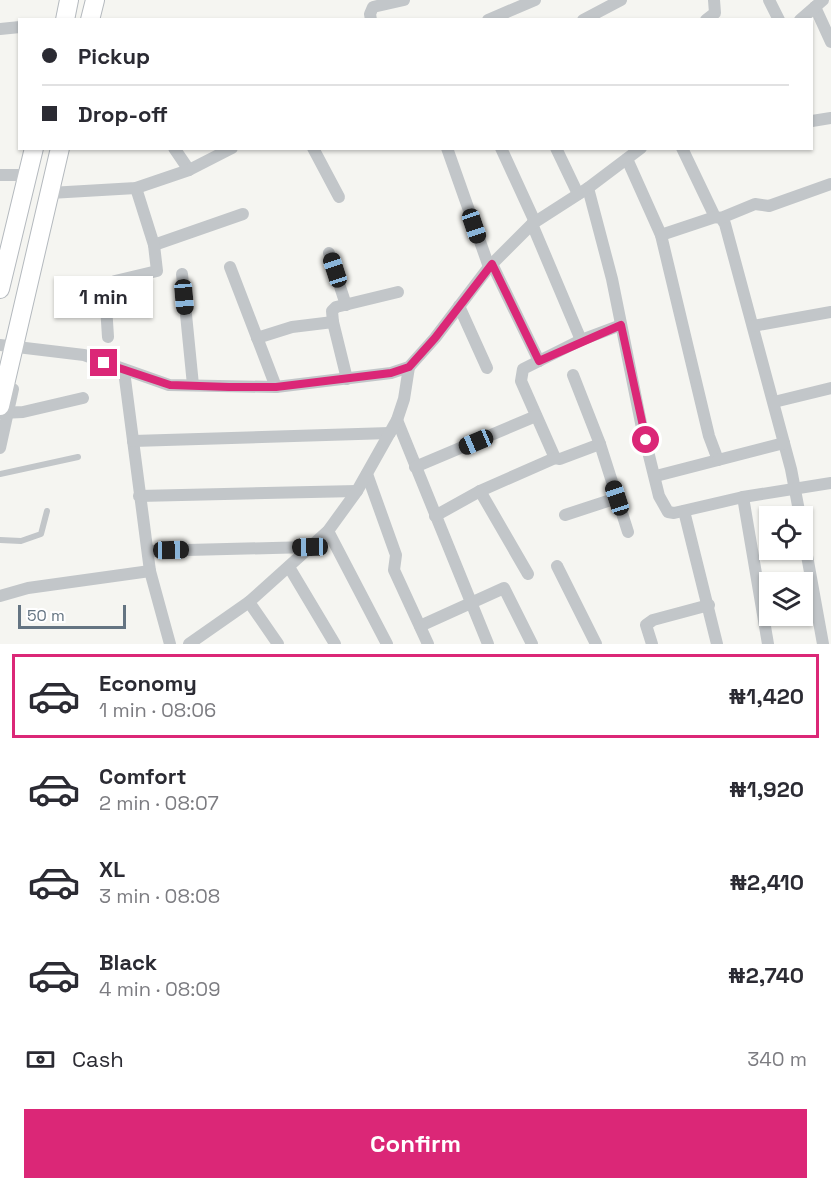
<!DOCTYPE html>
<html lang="en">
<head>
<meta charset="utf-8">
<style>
	:root { --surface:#fff; --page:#f7f7f7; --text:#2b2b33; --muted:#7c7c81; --line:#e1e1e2; --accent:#db2777 }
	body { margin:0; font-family:"Space Grotesk",sans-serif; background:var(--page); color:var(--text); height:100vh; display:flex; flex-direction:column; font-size:22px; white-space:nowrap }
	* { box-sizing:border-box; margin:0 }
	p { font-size:20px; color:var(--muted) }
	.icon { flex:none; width:33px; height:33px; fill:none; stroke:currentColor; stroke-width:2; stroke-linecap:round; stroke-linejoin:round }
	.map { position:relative; height:644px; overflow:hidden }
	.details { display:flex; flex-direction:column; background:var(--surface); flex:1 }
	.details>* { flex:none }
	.top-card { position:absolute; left:18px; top:18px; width:795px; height:132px; border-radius:0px; box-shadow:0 2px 4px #0004; display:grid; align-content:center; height:132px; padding:0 24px; background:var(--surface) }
	.buttons { position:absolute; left:759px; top:506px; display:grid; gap:12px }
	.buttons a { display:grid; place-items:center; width:54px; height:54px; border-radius:0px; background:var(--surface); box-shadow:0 2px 4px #0004; font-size:30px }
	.scale { position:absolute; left:18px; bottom:15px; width:108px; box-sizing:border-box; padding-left:6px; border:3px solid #647482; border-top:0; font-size:16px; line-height:21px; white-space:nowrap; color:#647482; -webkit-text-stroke:4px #fff; paint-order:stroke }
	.end { position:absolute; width:27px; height:27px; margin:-14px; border:8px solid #db2777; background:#fff; box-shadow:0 0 0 3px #fff }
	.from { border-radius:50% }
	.bubble { position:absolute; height:42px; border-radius:0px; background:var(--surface); box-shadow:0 2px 4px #0004; font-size:20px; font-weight:700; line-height:42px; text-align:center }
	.car { position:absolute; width:18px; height:36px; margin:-18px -9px; border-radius:8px; box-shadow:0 0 4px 2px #0007; background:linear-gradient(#222 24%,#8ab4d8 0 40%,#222 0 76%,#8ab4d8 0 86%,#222 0) }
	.top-card b { display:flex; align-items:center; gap:21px; height:57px; font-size:22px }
	.top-card b+b { border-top:2px solid var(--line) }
	.top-card i { width:15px; height:15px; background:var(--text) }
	ul { padding:10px 0 0; list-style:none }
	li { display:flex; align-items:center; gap:18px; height:84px; margin:0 12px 9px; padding:0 12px; border:3px solid transparent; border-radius:0px }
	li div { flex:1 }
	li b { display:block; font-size:22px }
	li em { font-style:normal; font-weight:700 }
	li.active { border-color:var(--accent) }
	li>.icon { width:54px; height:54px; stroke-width:1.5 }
	.pay { display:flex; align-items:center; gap:15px; height:66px; padding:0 24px; font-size:22px }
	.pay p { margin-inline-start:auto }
	.button { display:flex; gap:12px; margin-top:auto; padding:12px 24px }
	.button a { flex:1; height:69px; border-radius:0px; background:var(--accent); color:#fff; font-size:24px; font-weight:700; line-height:69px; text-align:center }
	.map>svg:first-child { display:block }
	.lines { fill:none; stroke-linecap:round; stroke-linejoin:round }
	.secondary-casing { stroke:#b4b9be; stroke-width:20 }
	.lane { stroke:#c2c6c9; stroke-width:6 }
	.street { stroke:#c2c6c9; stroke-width:12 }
	.secondary { stroke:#fff; stroke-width:18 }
	.route { stroke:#db2777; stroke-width:8 }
</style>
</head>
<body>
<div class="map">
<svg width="831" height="644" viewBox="0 0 831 644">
	<rect width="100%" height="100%" fill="#f5f5f1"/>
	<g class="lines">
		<g class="secondary-casing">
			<g id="secondary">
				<polyline points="65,20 69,0"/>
				<polyline points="90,20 95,0"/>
				<polyline points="0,289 34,148"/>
				<polyline points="0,406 60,148"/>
			</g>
		</g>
		<g class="lane">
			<polyline points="0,474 78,457"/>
			<polyline points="0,540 21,541 41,534 47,511"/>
		</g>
		<g class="street">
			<polyline points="769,0 779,20"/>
			<polyline points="815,7 831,42"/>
			<polyline points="371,20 370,14 373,7 404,0"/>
			<polyline points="488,20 535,0"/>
			<polyline points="583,20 621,0"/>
			<polyline points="706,20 715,13 714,0"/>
			<polyline points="800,20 823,0"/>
			<polyline points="0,29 20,27"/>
			<polyline points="812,121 831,118"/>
			<polyline points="174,148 189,170"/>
			<polyline points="313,148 339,197"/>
			<polyline points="447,148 489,267"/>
			<polyline points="501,148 535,222"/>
			<polyline points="556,148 578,194"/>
			<polyline points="682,148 715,217 721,218 725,224 791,469 800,516"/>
			<polyline points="627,159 661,235 709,436 718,460 656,476"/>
			<polyline points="0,175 28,175"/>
			<polyline points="136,188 154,245 243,214"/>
			<polyline points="588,188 612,279 641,423 659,496 668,512 674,513 743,497 831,483"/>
			<polyline points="50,193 136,188 189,170 232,148"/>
			<polyline points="721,218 755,204 769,206 831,184"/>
			<polyline points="532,224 581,340 621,325"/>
			<polyline points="661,235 715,217"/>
			<polyline points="329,253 346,305"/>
			<polyline points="492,264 539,361"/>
			<polyline points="230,267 276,387"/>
			<polyline points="182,274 193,385"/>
			<polyline points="459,306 487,368"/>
			<polyline points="333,322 332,311 336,307 398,292"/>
			<polyline points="753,326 831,312"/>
			<polyline points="108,337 105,290 115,281 157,271 154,245"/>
			<polyline points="257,338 292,327 333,322 347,379"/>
			<polyline points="581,340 523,369 521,381 555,458 560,459 600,444 628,532"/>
			<polyline points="0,345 84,355 169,385 276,387 391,373 409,367 435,338 489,267 532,224 588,188 641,148"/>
			<polyline points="124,371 150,571"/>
			<polyline points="573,375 600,444"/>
			<polyline points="774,402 831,388"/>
			<polyline points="1,413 23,412 83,398"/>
			<polyline points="397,420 488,644"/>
			<polyline points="133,441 390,433"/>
			<polyline points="0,448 13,389"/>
			<polyline points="718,460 784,443"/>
			<polyline points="415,467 536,416"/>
			<polyline points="367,474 396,555 394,570 428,644"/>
			<polyline points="480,491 528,574"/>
			<polyline points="139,496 357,491"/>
			<polyline points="743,497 768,644"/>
			<polyline points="684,511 717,644"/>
			<polyline points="565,515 617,498"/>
			<polyline points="435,516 480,491 555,458"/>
			<polyline points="802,528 823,644"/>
			<polyline points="328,531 387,644"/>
			<polyline points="148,551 310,547"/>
			<polyline points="557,566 596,644"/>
			<polyline points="289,567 335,644"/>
			<polyline points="0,596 28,588 150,571 170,644"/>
			<polyline points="249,602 278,644"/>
			<polyline points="420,626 504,588 532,644"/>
			<polyline points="189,644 249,602 328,531 357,491 397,420 404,399 409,367"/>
			<polyline points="652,644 646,625 653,620 709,605"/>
		</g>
		<use href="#secondary" class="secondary"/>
	</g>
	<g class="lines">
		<polyline class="route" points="104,363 170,385 229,387 276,387 391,373 409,367 435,338 492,264 539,361 621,325 646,440"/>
	</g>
</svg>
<div class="buttons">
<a><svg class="icon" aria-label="locate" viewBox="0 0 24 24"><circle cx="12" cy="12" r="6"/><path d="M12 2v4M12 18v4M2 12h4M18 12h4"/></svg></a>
<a><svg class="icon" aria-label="layers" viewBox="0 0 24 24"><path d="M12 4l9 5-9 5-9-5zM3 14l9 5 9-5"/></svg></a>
</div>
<div class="scale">50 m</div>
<i class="end from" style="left:646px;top:440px"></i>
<i class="end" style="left:104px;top:363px"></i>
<div class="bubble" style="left:54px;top:276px;width:99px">1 min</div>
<i class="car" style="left:474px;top:226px;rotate:161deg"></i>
<i class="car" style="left:335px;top:270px;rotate:342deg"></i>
<i class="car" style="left:184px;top:297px;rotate:175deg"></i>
<i class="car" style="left:476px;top:442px;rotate:247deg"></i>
<i class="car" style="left:617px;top:498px;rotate:342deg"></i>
<i class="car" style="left:310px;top:547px;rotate:269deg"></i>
<i class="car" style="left:171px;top:550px;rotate:89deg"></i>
<div class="top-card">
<b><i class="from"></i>Pickup</b>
<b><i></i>Drop-off</b>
</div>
</div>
<section class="details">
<ul>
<li class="active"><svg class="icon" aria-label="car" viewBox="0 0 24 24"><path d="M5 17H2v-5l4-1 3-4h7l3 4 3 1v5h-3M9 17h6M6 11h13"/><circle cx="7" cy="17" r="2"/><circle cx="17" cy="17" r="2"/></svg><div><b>Economy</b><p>1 min · 08:06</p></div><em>₦1,420</em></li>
<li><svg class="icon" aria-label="car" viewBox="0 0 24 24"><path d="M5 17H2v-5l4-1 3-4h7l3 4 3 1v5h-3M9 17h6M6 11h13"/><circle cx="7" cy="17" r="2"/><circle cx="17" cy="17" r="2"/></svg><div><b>Comfort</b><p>2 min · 08:07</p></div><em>₦1,920</em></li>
<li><svg class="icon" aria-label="car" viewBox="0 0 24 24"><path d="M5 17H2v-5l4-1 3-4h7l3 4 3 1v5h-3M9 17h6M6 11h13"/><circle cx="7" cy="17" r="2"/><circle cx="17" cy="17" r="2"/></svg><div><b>XL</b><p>3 min · 08:08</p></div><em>₦2,410</em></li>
<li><svg class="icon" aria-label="car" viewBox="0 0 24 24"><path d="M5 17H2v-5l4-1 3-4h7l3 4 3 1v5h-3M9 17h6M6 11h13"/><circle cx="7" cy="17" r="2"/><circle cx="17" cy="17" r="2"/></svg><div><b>Black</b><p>4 min · 08:09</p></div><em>₦2,740</em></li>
</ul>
<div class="pay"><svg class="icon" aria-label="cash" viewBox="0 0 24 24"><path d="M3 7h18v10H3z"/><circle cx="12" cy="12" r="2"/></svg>Cash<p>340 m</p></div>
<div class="button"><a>Confirm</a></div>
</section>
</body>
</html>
